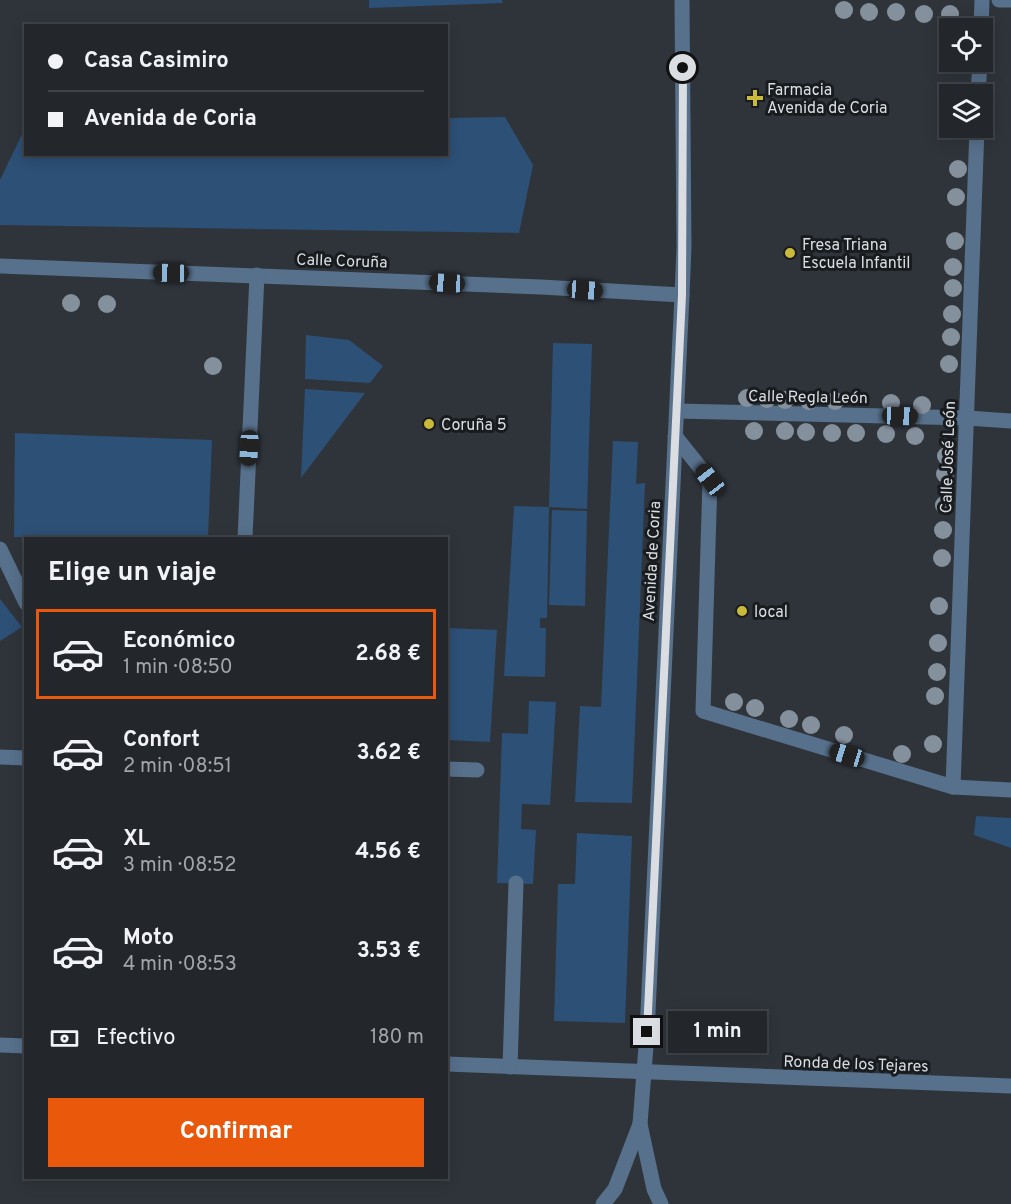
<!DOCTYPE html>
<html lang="es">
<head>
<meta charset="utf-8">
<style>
	:root { --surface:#23272c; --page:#2b2f34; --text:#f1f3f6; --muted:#a3a5a9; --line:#404448; --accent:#ea580c }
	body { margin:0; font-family:Overpass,sans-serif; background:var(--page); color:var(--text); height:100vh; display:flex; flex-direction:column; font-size:22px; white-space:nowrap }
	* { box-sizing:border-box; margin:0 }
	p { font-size:20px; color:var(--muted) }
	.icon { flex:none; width:33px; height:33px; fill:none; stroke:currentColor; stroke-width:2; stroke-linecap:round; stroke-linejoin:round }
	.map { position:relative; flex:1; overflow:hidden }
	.panel { position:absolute; left:24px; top:537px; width:424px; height:642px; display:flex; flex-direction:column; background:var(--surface); border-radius:0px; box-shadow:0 3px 15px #0003,0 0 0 2px var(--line) }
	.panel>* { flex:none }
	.hud { position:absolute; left:24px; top:24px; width:424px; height:132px; border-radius:0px; box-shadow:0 3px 15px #0003,0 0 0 2px var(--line); display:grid; align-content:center; height:132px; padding:0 24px; background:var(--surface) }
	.controls { position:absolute; left:939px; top:18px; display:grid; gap:12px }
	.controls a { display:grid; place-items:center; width:54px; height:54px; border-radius:0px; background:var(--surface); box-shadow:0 3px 15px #0003,0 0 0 2px var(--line); font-size:30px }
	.end { position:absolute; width:27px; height:27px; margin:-14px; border:8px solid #dadde1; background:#111; box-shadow:0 0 0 3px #111 }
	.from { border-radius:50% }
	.bubble { position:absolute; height:42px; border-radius:0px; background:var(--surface); box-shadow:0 3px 15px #0003,0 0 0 2px var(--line); font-size:20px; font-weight:700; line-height:42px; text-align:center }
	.car { position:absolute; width:18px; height:36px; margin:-18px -9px; border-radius:8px; box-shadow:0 0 4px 2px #0007; background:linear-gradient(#222 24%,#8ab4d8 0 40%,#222 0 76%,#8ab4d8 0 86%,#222 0) }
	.hud b { display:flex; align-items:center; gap:21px; height:57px; font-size:22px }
	.hud b+b { border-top:2px solid var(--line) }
	.hud i { width:15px; height:15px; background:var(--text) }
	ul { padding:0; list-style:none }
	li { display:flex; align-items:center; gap:18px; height:90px; margin:0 12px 9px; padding:0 12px; border:3px solid transparent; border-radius:0px }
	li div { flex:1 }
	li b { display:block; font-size:22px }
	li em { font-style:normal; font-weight:700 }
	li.active { border-color:var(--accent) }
	li>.icon { width:54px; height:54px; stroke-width:1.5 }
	h2 { padding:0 24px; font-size:27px; line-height:72px }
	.pay { display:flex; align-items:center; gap:15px; height:66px; padding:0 24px; font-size:22px }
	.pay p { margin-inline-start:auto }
	.cta { display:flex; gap:12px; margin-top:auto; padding:12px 24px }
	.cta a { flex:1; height:69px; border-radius:0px; background:var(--accent); color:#fff; font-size:24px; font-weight:700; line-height:69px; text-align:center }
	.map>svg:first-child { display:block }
	.green { fill:#2d5076 }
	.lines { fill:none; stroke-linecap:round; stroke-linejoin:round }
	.minor { stroke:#57708b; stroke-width:15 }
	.tree { fill:#85909d }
	.route { stroke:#dadde1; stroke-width:8 }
	.poi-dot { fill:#cbba39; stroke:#191c1f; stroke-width:2 }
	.labels { text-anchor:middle; stroke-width:6; stroke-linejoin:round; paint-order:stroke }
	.poi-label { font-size:16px; fill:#dadde1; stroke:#191c1f; text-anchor:start }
	.street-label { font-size:16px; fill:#dadde1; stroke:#191c1f }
</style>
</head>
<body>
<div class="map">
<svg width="1011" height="1204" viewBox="0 0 1011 1204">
	<rect width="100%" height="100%" fill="#2f343b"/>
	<g class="green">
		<polygon points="369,0 502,0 503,3 369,8"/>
		<polygon points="505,117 533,165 519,233 0,225 0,180 25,128 26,154 447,154 447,118"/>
		<polygon points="306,335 349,340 383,366 370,383 305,379"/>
		<polygon points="553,343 592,344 587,509 549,507 547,618 540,618 540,628 546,628 545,677 504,676 514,506 549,507"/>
		<polygon points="305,389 365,393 301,478"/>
		<polygon points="15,433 212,440 208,538 14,537"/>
		<polygon points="613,441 638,442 636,484 645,483 632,803 575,802 580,706 601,707"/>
		<polygon points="552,510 587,511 585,606 549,605"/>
		<polygon points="0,599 22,627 0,641"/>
		<polygon points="447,628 497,630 490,742 447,740"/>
		<polygon points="529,701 556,702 550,805 522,804 521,829 536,830 533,884 497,883 502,733 528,734"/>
		<polygon points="976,816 1011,818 1011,848 974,835"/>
		<polygon points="577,833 632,836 625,1023 554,1021 558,884 575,884"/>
	</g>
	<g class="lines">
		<g class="minor">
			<polyline points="999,0 1011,0"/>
			<polyline points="981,28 982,0"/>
			<polyline points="978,94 980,62"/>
			<polyline points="0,266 541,287 682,295"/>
			<polyline points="677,411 967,418 1011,421"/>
			<polyline points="675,436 710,480 703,711 953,787 1011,790"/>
			<polyline points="245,538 257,275"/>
			<polyline points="0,549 26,603"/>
			<polyline points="0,757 26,758"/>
			<polyline points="447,769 477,770"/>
			<polyline points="953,787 977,128"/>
			<polyline points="0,1045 26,1046"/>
			<polyline points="447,1064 1011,1086"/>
			<polyline points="510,1067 516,883"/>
			<polyline points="603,1204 615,1189 640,1124"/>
			<polyline points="661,1204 654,1189 640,1124 647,1033 682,295 684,247 682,0"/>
		</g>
	</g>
	<g class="tree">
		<circle cx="844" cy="10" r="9"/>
		<circle cx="869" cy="12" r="9"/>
		<circle cx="896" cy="12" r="9"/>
		<circle cx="924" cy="14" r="9"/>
		<circle cx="950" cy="14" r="9"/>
		<circle cx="958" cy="169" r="9"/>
		<circle cx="956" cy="197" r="9"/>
		<circle cx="955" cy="241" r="9"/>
		<circle cx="953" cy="267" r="9"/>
		<circle cx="953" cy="288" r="9"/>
		<circle cx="71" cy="303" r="9"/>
		<circle cx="107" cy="304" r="9"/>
		<circle cx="952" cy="314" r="9"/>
		<circle cx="951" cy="337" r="9"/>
		<circle cx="949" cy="364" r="9"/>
		<circle cx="213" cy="366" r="9"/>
		<circle cx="747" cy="398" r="9"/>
		<circle cx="767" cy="399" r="9"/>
		<circle cx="785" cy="400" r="9"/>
		<circle cx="809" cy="401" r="9"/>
		<circle cx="835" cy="401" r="9"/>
		<circle cx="891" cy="403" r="9"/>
		<circle cx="922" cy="405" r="9"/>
		<circle cx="754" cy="431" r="9"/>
		<circle cx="785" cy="431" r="9"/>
		<circle cx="806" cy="432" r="9"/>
		<circle cx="832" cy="433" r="9"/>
		<circle cx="856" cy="433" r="9"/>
		<circle cx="886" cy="434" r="9"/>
		<circle cx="915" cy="436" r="9"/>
		<circle cx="946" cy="456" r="9"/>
		<circle cx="945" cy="474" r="9"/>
		<circle cx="944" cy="505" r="9"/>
		<circle cx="943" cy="530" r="9"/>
		<circle cx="942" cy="558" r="9"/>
		<circle cx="939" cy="606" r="9"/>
		<circle cx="938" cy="643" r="9"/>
		<circle cx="937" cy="672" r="9"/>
		<circle cx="935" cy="696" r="9"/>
		<circle cx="734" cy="702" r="9"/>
		<circle cx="755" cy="708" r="9"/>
		<circle cx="789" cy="719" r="9"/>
		<circle cx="811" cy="725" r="9"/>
		<circle cx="844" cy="735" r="9"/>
		<circle cx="933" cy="744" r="9"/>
		<circle cx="902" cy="754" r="9"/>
	</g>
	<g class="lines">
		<polyline class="route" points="647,1032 682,295 683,68"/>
	</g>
	<g class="poi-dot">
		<path d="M752 89h6v6h6v6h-6v6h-6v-6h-6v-6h6z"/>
		<circle cx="790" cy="253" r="6"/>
		<circle cx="429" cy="424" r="6"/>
		<circle cx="742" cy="611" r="6"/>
	</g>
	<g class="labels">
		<g class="poi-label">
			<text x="767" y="95">Farmacia<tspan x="767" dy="18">Avenida de Coria</tspan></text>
			<text x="802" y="250">Fresa Triana<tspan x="802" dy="18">Escuela Infantil</tspan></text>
			<text x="441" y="430">Coruña 5</text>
			<text x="754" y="617">local</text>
		</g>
		<g class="street-label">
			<text transform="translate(342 260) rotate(2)" y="6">Calle Coruña</text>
			<text transform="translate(808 396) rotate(1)" y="6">Calle Regla León</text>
			<text transform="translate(947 457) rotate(-88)" y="6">Calle José León</text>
			<text transform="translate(651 561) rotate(-87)" y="6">Avenida de Coria</text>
			<text transform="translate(856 1063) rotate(2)" y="6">Ronda de los Tejares</text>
		</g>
	</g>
</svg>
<div class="controls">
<a><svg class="icon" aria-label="locate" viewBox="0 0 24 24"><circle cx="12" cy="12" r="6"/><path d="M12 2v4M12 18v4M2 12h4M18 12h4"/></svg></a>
<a><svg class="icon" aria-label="layers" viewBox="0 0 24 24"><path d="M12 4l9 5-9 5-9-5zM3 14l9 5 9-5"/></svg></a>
</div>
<i class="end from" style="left:683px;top:68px"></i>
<i class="end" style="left:647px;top:1032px"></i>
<div class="bubble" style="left:668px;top:1011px;width:99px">1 min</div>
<i class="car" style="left:171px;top:273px;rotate:271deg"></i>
<i class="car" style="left:447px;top:283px;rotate:273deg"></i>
<i class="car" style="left:585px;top:290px;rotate:94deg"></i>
<i class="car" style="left:900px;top:416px;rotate:92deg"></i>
<i class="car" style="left:249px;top:448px;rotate:183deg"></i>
<i class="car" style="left:710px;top:480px;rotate:322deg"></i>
<i class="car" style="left:847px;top:755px;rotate:287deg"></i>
<div class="hud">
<b><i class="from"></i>Casa Casimiro</b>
<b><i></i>Avenida de Coria</b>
</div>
<section class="panel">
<h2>Elige un viaje</h2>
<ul>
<li class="active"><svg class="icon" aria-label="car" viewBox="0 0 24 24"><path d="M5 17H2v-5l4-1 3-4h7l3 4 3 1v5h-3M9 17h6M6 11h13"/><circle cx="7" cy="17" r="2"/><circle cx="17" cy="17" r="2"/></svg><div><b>Económico</b><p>1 min · 08:50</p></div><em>2.68 €</em></li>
<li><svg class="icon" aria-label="car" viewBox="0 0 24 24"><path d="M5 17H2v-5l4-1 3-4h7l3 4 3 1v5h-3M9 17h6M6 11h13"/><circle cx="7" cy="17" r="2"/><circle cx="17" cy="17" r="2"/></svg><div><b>Confort</b><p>2 min · 08:51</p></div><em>3.62 €</em></li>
<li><svg class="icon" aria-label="car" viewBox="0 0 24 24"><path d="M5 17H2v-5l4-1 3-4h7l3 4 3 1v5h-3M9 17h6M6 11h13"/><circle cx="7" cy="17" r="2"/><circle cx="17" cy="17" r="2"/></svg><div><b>XL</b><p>3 min · 08:52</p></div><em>4.56 €</em></li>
<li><svg class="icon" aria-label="car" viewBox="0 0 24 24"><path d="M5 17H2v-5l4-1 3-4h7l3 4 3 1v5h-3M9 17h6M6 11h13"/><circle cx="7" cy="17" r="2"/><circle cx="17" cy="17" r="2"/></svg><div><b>Moto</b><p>4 min · 08:53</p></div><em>3.53 €</em></li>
</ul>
<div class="pay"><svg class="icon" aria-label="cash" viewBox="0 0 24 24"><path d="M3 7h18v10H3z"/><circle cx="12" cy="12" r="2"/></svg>Efectivo<p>180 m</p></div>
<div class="cta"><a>Confirmar</a></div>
</section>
</div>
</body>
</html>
